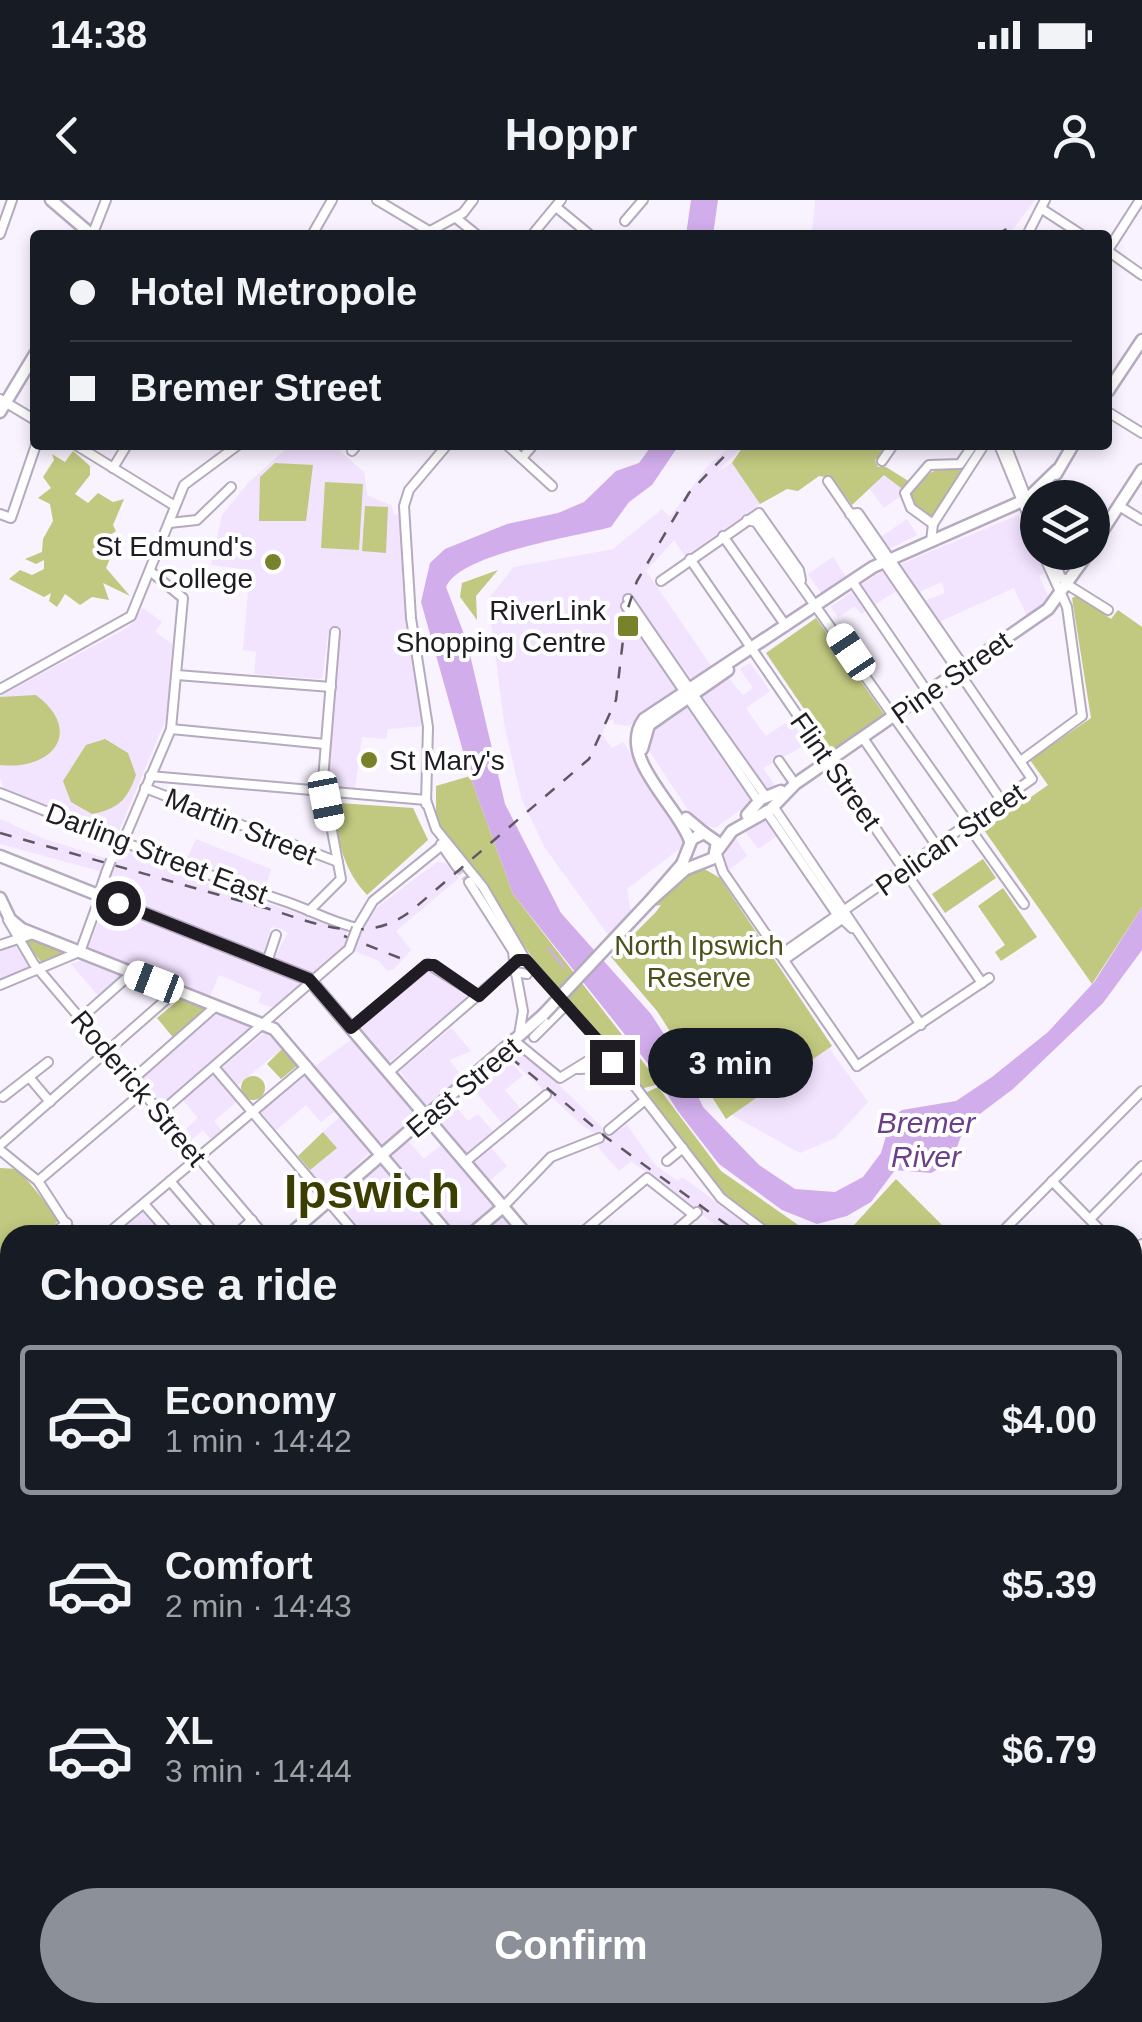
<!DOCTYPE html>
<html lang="en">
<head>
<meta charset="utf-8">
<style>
	:root { --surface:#171b24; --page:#20242c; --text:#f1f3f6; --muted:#9ea1a6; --line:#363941; --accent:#8c9099 }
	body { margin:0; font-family:Arial,sans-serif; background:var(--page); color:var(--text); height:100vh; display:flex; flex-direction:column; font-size:38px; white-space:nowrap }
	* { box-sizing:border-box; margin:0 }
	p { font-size:32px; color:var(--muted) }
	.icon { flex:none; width:55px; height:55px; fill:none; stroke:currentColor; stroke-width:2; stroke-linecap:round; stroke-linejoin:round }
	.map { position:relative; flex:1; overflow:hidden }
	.sheet { position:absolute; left:0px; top:1025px; width:1142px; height:798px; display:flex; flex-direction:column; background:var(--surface); border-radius:30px 30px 0 0; box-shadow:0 5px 15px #0003 }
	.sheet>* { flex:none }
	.hud { position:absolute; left:30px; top:30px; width:1082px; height:220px; border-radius:10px; box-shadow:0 5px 15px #0003; display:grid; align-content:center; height:220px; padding:0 40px; background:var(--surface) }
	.tools { position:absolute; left:1020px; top:280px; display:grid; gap:20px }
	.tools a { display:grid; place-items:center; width:90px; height:90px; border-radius:50%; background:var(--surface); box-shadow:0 5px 15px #0003; font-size:50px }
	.end { position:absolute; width:45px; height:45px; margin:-22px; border:12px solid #201c24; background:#fff; box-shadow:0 0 0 5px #fff }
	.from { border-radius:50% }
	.bubble { position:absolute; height:70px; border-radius:35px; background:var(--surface); box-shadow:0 5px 15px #0003; font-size:32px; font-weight:700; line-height:70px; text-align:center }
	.car { position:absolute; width:30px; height:60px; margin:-30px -15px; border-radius:12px; box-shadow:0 0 8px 2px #0007; background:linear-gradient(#fff 24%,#345 0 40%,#fff 0 76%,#345 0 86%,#fff 0) }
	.hud b { display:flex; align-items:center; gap:35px; height:95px; font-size:38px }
	.hud b+b { border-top:2px solid var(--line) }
	.hud i { width:25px; height:25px; background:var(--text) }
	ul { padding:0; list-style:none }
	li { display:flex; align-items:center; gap:30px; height:150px; margin:0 20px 15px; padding:0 20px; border:5px solid transparent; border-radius:10px }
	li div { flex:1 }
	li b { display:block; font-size:38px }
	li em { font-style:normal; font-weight:700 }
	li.on { border-color:var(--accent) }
	li>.icon { width:90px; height:90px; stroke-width:1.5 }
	h2 { padding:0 40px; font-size:45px; line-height:120px }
	.primary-button { display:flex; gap:20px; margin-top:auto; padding:20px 40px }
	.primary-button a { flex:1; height:115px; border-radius:60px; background:var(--accent); color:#fff; font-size:40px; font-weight:700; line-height:115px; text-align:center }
	.status { display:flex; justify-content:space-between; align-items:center; height:70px; padding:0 50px; background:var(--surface); direction:ltr }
	.status svg { height:28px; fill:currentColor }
	header { display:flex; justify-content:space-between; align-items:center; height:130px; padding:0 40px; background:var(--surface); font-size:45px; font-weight:700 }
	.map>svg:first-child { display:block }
	.built { fill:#f2e3fe }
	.green { fill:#c1c87f }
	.water { fill:#d1adec }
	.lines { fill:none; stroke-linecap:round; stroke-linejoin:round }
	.stream { stroke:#d1adec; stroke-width:2.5 }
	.minor-tunnel { stroke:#d8d2de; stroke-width:8; stroke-dasharray:8 4; stroke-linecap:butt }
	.minor-casing { stroke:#b5aabe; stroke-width:12 }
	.major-casing { stroke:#b5aabe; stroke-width:15 }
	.minor { stroke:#fff; stroke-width:8 }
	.major { stroke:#fff; stroke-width:10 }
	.rail { stroke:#5d5862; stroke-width:2.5; stroke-dasharray:12 12; stroke-linecap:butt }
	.minor-bridge-casing { stroke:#b5aabe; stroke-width:12; stroke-linecap:butt }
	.major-bridge-casing { stroke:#b5aabe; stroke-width:15; stroke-linecap:butt }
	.minor-bridge { stroke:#fff; stroke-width:8 }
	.major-bridge { stroke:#fff; stroke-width:10 }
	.route { stroke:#201c24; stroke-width:12 }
	.poi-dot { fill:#7a812b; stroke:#fff; stroke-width:4 }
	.labels { text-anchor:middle; stroke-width:8; stroke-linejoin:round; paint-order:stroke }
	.poi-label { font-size:28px; fill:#201c24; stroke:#fff; text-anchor:end }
	.street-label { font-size:28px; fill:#201c24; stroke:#fff }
	.park-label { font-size:28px; fill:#4c501a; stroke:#fff }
	.water-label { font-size:30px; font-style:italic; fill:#6c3f8a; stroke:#fff }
	.town-label { font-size:48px; font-weight:bold; fill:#3a3e00; stroke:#fff }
</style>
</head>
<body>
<div class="status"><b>14:38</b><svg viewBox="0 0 49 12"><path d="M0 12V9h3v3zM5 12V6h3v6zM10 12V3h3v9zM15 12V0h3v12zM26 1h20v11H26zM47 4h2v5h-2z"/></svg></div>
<header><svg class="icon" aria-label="back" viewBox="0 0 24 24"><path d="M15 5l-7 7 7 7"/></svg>Hoppr<svg class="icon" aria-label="person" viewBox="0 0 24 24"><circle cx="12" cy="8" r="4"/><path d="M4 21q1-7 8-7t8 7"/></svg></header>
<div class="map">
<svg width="1142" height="1822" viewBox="0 0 1142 1822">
	<rect width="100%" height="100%" fill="#f9f2ff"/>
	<g class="built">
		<polygon points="815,0 1035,0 1014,28 1000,35 812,35"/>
		<polygon points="290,245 333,245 364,272 367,295 392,306 394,315 400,314 409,430 424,526 388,529 386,539 362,537 355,589 328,587 340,435 328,434 322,479 254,474 256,452 243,450 250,370 211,365 222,315 248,283"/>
		<polygon points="731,245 744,245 717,272 732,263 760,304 685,356 674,340 646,371 712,467 692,480 641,408 629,397 626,406 627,437 638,432 676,489 629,526 614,524 614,519 607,522 602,535 612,548 623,542 683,635 683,646 627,689 631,713 609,736 545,648 522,600 505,529 488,399 514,367 613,349 662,309 670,317 706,268"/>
		<polygon points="884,274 901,288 901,296 884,308 870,289"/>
		<polygon points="1018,315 1046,372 1039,376 1050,400 1027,416 1014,388 939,422 924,401 945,393 942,382 919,392 901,364"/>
		<polygon points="907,319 917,335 889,349 881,337"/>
		<polygon points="833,357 846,377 821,393 808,374"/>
		<polygon points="882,371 896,391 873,406 861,385"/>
		<polygon points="855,390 869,409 861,414 855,406 838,417 831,407"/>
		<polygon points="143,408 162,422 155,432 172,444 167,516 118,633 4,589 0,577 0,496 129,427"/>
		<polygon points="750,463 770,491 746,508 759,527 766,536 790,520 807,544 763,568 776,587 769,592 702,496 728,477 743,495 753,488 740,469"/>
		<polygon points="688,506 753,601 715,628 696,622 648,549 649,533"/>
		<polygon points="0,619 42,638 108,659 103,672 0,644"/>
		<polygon points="764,619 777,636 758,649 744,630"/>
		<polygon points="735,637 747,656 729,670 722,660"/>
		<polygon points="196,639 271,669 264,691 186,661"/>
		<polygon points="122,649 226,690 347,729 346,742 355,746 364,722 375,709 437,662 449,664 459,678 396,731 411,750 394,769 387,771 379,761 344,747 313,775 274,759 288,733 282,729 271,727 263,755 104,691"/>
		<polygon points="105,704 302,782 302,784 274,808 258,803 262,793 219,775 210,796 88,748"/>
		<polygon points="13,743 31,768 0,782 0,748"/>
		<polygon points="83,760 126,776 101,799 71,764"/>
		<polygon points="431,769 470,797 389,862 360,827"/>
		<polygon points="218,810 255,826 159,906 136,879"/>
		<polygon points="451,828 471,851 449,860 465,880 429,910 400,871"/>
		<polygon points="265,832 284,847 238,885 222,868"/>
		<polygon points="352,839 419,917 383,947 314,867"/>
		<polygon points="520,847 609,934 627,925 655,965 678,981 682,977 761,1035 729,1035 631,961 619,971 598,947 603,938 583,926 508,857"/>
		<polygon points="829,848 868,902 835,938 800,953 732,915"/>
		<polygon points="506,859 523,875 505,890 520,908 502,923 472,888"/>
		<polygon points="213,875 236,902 214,921 221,930 211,939 203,930 191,940 183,932 198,918 183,900"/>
		<polygon points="305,875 336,910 321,922 306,905 276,930 261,912"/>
		<polygon points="453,903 468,921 478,914 493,931 466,954 441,923"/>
		<polygon points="341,916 371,951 329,993 310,970 337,948 323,932"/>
		<polygon points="408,941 424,959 442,944 496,1005 458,1035 392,957"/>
		<polygon points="491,948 507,966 489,981 473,963"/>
		<polygon points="381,964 414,1003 441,1035 365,1035 338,1001"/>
		<polygon points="143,1009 166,1035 112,1035 142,1010"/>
		<polygon points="502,1015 519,1035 479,1035"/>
	</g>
	<g class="green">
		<polygon points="744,245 875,245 884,251 875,260 878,267 886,267 910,282 901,288 884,275 852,305 832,278 819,276 798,291 787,289 760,304 732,263"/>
		<polygon points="73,251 90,266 90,275 75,294 88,303 98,293 113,302 124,299 113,325 116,331 104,339 113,352 106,368 130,396 103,383 109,400 92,397 80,405 65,394 57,407 49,401 51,393 44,397 9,379 20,370 32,375 44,369 44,360 36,364 25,359 42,352 43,339 53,321 50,304 38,298 51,288 43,277 54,260 52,254 65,262"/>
		<polygon points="275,263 313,265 306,321 259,321 260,277"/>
		<path d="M 960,267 L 963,270 L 933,318 L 912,303 L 910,294 C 938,269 920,272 960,267 Z"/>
		<polygon points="325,282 363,284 359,350 321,348"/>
		<polygon points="365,306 388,307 386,353 362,351"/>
		<polygon points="498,370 476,396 477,420 460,397 462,383"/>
		<polygon points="1078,395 1111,419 1118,410 1142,427 1142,707 1092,784 984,630 1048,585 1030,560 1091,518 1072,398"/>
		<polygon points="816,418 884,514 832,550 766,453"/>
		<path d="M 36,495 C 85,532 51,571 0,565 L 0,497 Z"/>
		<path d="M 105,539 L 128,553 L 136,575 C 127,600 118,609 92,614 L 71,602 L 63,581 L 86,545 Z"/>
		<polygon points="470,576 513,694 660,884 640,889 615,852 535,761 446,636 436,621 436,586"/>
		<path d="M 338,603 L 413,608 L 428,640 L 367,695 C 344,671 334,636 338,603 Z"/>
		<polygon points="983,659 996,678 945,713 932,694"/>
		<polygon points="701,667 720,678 832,846 726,919 657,811 611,757 656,712 661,705 653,706 687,673"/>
		<polygon points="1003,688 1037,737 1001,761 995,752 1005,745 978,706"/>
		<polygon points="23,740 36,740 66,753 42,763"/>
		<polygon points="181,798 211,810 176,841 157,818"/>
		<polygon points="284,847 298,865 281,879 267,864"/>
		<circle cx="253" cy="888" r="12"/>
		<polygon points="658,887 721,971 804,1029 854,1025 896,979 952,1035 778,1035 728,999 643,894"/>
		<polygon points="323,932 337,948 310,970 298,956"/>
		<polygon points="0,968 18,969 59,1019 47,1035 10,1035 10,1181 0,1171"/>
		<polygon points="195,1813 361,1813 351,1822 204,1822"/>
	</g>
	<g class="water">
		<polygon points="691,0 718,0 713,35 686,35"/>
		<path d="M 652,245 L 679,245 L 652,285 L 629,302 L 611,327 C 575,337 460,353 446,387 L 467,442 L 505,604 L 561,713 L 651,814 L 684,865 L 703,907 L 759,965 L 795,989 L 835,992 L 863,977 L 881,953 L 891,919 L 902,910 L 956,901 L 992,877 L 1048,832 L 1095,781 L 1142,707 L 1142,750 L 1103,803 L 1013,889 L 965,925 L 952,961 L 931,973 L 895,970 L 871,1002 L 847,1016 L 817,1024 L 782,1010 L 719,964 L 677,910 L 649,865 L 513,694 L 470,576 L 421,402 L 430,363 L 445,349 L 507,324 L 558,313 L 584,302 L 616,271 L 639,263 Z"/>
	</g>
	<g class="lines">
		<polyline class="stream" points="548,748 564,767"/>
		<polyline class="minor-tunnel" points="457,667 469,682"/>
		<g class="minor-casing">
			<g id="minor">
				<polyline points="377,0 429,31"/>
				<polyline points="556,7 590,35"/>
				<polyline points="1042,9 1082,35"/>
				<polyline points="456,18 477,35"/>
				<polyline points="625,21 643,0"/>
				<polyline points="0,34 12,0"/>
				<polyline points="96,35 93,33 106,0"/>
				<polyline points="312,35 332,0"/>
				<polyline points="423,35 463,13 473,0"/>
				<polyline points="532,35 561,0"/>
				<polyline points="1027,35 1045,0"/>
				<polyline points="1108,50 1140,0"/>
				<polyline points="1108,51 1142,75"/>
				<polyline points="0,199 35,220"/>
				<polyline points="1108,212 1142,233"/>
				<polyline points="76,245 175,306"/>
				<polyline points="507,245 552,286"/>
				<polyline points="999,245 1038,340"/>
				<polyline points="1006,245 1026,297"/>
				<polyline points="352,251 357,245"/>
				<polyline points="522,258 533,245"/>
				<polyline points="882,261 893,245"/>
				<polyline points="113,268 127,245"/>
				<polyline points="1119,306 1142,320"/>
				<polyline points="0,314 11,318 36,245"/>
				<polyline points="850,314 858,313 960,461 961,470"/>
				<polyline points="747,320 756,322 971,626"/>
				<polyline points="169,323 197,320 231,287"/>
				<polyline points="933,324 911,308 905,293 929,265 960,264 973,245"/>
				<polyline points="723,336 786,426"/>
				<polyline points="931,341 933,324 984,245"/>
				<polyline points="1051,352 1061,378 1069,380"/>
				<polyline points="690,359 982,783"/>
				<polyline points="661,381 759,313 799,370 801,380"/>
				<polyline points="852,381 1003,603"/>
				<polyline points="1068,385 1108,410"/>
				<polyline points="628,399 689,488"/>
				<polyline points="626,406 684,491"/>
				<polyline points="177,475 331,487"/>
				<polyline points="0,489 131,416 184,285 238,245"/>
				<polyline points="693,494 766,597"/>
				<polyline points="688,498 759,602"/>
				<polyline points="171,529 325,544"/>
				<polyline points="863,538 938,648"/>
				<polyline points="1022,560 1082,516 1067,407 1042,352"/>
				<polyline points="779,561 795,584"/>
				<polyline points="150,576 426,600"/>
				<polyline points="145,588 338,662"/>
				<polyline points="322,592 335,432"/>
				<path d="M 0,593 C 94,630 188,669 284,701 C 311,710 328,721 357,728 L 373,701 L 446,642"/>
				<polyline points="426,600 436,629 483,687 524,757 610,854 721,998 770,1035"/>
				<polyline points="426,604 428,527 411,418 404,306 409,290 447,245"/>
				<polyline points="773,606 921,825"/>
				<polyline points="766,611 836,713 852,728"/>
				<polyline points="969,627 1024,704"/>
				<polyline points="123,642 171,529 183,398 150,371"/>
				<polyline points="441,644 457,667"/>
				<polyline points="717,654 723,672 857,866"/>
				<polyline points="469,682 513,751 515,772 527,774"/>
				<polyline points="98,696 106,673"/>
				<polyline points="309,711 341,679 325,593"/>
				<polyline points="8,720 34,764 264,1035"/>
				<polyline points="0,745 33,734"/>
				<polyline points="80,752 100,697"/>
				<polyline points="780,755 1032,579 828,281"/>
				<polyline points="784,760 845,717"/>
				<polyline points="267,762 276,735"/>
				<polyline points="516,773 523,811 519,835"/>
				<polyline points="0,785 79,752"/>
				<polyline points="80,819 132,773"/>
				<polyline points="351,828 428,764 479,796"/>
				<polyline points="534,837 564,807"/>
				<polyline points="516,842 560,878 594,857"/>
				<polyline points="857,866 989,778"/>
				<polyline points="214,867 357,1035"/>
				<polyline points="578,869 604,868 621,877"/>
				<polyline points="389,872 514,764"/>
				<polyline points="29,877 50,902"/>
				<polyline points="132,880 216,806"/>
				<polyline points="3,897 48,862"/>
				<polyline points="160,913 349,749"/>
				<polyline points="609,930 644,901"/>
				<polyline points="0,945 177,790"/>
				<polyline points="0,950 38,981 73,1035"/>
				<polyline points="667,961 683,948"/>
				<polyline points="465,962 546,895"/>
				<polyline points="38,981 142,893"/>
				<polyline points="170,981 216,1035"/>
				<polyline points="1052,981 1105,1035"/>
				<polyline points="144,1004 171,1035"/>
				<polyline points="503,1007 551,957 599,938"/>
				<polyline points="1090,1019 1142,966"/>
				<polyline points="51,1035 67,1023"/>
				<polyline points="106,1035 307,866"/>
				<polyline points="235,1035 252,1020"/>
				<polyline points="579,1035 647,978 694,1015"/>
				<polyline points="670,1035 697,1012"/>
				<polyline points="999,1035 1142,891"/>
				<polyline points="1132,1053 1142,1044"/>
				<polyline points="1132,1071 1142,1077"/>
				<polyline points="1132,1148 1142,1157"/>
				<polyline points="0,1173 10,1183"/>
				<polyline points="0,1256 10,1246"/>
				<polyline points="1132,1256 1142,1266"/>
				<polyline points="0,1276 10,1286"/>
				<polyline points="1132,1359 1142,1350"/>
				<polyline points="1132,1486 1142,1476"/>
				<polyline points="0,1488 10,1498"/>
				<polyline points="1132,1547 1142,1557"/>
				<polyline points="1132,1586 1142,1576"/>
				<polyline points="1132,1685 1142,1675"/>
				<polyline points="1132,1730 1142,1739"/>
				<polyline points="8,1736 10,1738"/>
				<polyline points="1132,1789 1142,1779"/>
				<polyline points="0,1811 12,1822"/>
				<polyline points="84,1812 94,1822"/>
				<polyline points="497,1812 507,1822"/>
				<polyline points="634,1812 643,1822"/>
				<polyline points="749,1812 758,1822"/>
				<polyline points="822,1812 832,1822"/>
				<polyline points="898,1812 909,1822"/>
				<polyline points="974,1812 983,1822"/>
				<polyline points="473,1822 482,1812"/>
				<polyline points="547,1822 557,1812"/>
				<polyline points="648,1822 657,1812"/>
				<polyline points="1099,1822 1109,1812"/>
			</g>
		</g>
		<g class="major-casing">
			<g id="major">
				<polyline points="51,0 92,35"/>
				<polyline points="1108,191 1142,140"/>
				<polyline points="0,212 35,154"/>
				<polyline points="1056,274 1073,245"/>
				<polyline points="1092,347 1142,270"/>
				<polyline points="642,549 649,525 728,470"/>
				<polyline points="747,615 761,599 781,591"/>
				<polyline points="686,618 704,633"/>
				<polygon points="704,633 717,642 714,658 686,669 649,702 682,664 692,639"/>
				<path d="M 690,641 C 678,605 616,557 644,519 L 873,367 L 1027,299 L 1057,270"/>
				<polyline points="718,650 732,631 771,609 795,584 1048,409 1089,352"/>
				<polyline points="0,656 309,779 527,1035"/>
				<polyline points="0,698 10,719 22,729 274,829 449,1035"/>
				<polyline points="289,1035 543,815"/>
				<polyline points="470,1035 503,1007"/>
				<polyline points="1132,1334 1142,1336"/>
				<polyline points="0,1378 10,1388"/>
				<polyline points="0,1439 10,1429"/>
				<polyline points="0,1605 10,1597"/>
				<polyline points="0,1630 10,1639"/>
				<polyline points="0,1640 10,1649"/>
				<polyline points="176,1812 186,1822"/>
				<polyline points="188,1812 197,1822"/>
				<polyline points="1050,1812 1059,1822"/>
				<polyline points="16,1822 25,1812"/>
				<polyline points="364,1822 373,1812"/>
			</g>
		</g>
		<use href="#minor" class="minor"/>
		<use href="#major" class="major"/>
		<g class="rail">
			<polyline points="996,35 1014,25"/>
			<polyline points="0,633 269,709"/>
			<path d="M 259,706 C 311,721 362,748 411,711 L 589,559 L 616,500 L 626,414 L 637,381 L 689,293 L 735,245"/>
			<polyline points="344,736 405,760"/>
			<polyline points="510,857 607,938 741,1035"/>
			<polyline points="1132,1088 1142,1090"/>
		</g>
		<g class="minor-bridge-casing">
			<g id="minor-bridge">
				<polyline points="106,673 111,660"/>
				<polyline points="349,749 357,728"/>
			</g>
		</g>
		<g class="major-bridge-casing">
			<polyline id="major-bridge" points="543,815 649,702"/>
		</g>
		<use href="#minor-bridge" class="minor-bridge"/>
		<use href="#major-bridge" class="major-bridge"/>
	</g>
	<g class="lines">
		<polyline class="route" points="118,703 309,779 351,828 426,765 434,765 479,796 518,760 526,760 610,854 612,862"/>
	</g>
	<g class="poi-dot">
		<circle cx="273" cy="362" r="10"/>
		<rect x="616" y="414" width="24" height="24" rx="5"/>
		<circle cx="369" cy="560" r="10"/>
	</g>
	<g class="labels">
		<g class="poi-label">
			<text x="253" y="356">St Edmund's<tspan x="253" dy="32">College</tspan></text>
			<text x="606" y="420">RiverLink<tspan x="606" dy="32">Shopping Centre</tspan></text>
			<text x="389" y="570" text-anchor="start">St Mary's</text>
		</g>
		<g class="street-label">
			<text transform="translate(951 477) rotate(-35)" y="10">Pine Street</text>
			<text transform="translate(836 571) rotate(55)" y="10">Flint Street</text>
			<text transform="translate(241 626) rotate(22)" y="10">Martin Street</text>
			<text transform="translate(950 639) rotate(-35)" y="10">Pelican Street</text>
			<text transform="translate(157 653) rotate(21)" y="10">Darling Street East</text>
			<text transform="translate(463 887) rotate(-40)" y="10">East Street</text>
			<text transform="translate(139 888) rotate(50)" y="10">Roderick Street</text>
		</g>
		<g class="park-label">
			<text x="699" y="755">North Ipswich<tspan x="699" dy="32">Reserve</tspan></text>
		</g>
		<g class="water-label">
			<text x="926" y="933">Bremer<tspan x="926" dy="34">River</tspan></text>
		</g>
		<g class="town-label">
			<text x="372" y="1008">Ipswich</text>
		</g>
	</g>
</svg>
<div class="tools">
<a><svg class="icon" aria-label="layers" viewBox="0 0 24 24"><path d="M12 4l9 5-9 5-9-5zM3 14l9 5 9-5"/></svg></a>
</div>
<i class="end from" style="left:118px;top:703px"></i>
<i class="end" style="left:612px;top:862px"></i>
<div class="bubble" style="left:648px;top:828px;width:165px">3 min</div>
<i class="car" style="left:851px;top:452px;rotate:326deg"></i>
<i class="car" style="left:326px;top:601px;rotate:169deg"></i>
<i class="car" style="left:154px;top:782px;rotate:291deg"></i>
<div class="hud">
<b><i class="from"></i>Hotel Metropole</b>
<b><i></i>Bremer Street</b>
</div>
<section class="sheet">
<h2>Choose a ride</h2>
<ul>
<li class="on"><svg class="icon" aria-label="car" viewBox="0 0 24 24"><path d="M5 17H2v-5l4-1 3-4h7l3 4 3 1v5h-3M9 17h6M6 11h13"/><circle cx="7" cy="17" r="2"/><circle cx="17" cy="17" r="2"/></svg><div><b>Economy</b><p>1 min · 14:42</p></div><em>$4.00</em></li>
<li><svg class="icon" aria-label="car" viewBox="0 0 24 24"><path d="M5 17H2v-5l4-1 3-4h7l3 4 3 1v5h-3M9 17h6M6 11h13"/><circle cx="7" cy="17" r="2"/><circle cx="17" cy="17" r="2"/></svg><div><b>Comfort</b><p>2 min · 14:43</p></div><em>$5.39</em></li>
<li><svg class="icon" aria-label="car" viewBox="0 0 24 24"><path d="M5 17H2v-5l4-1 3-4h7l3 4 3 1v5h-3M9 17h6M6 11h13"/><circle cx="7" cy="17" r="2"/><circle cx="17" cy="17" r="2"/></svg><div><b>XL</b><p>3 min · 14:44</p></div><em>$6.79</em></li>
</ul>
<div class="primary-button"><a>Confirm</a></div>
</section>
</div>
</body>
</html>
